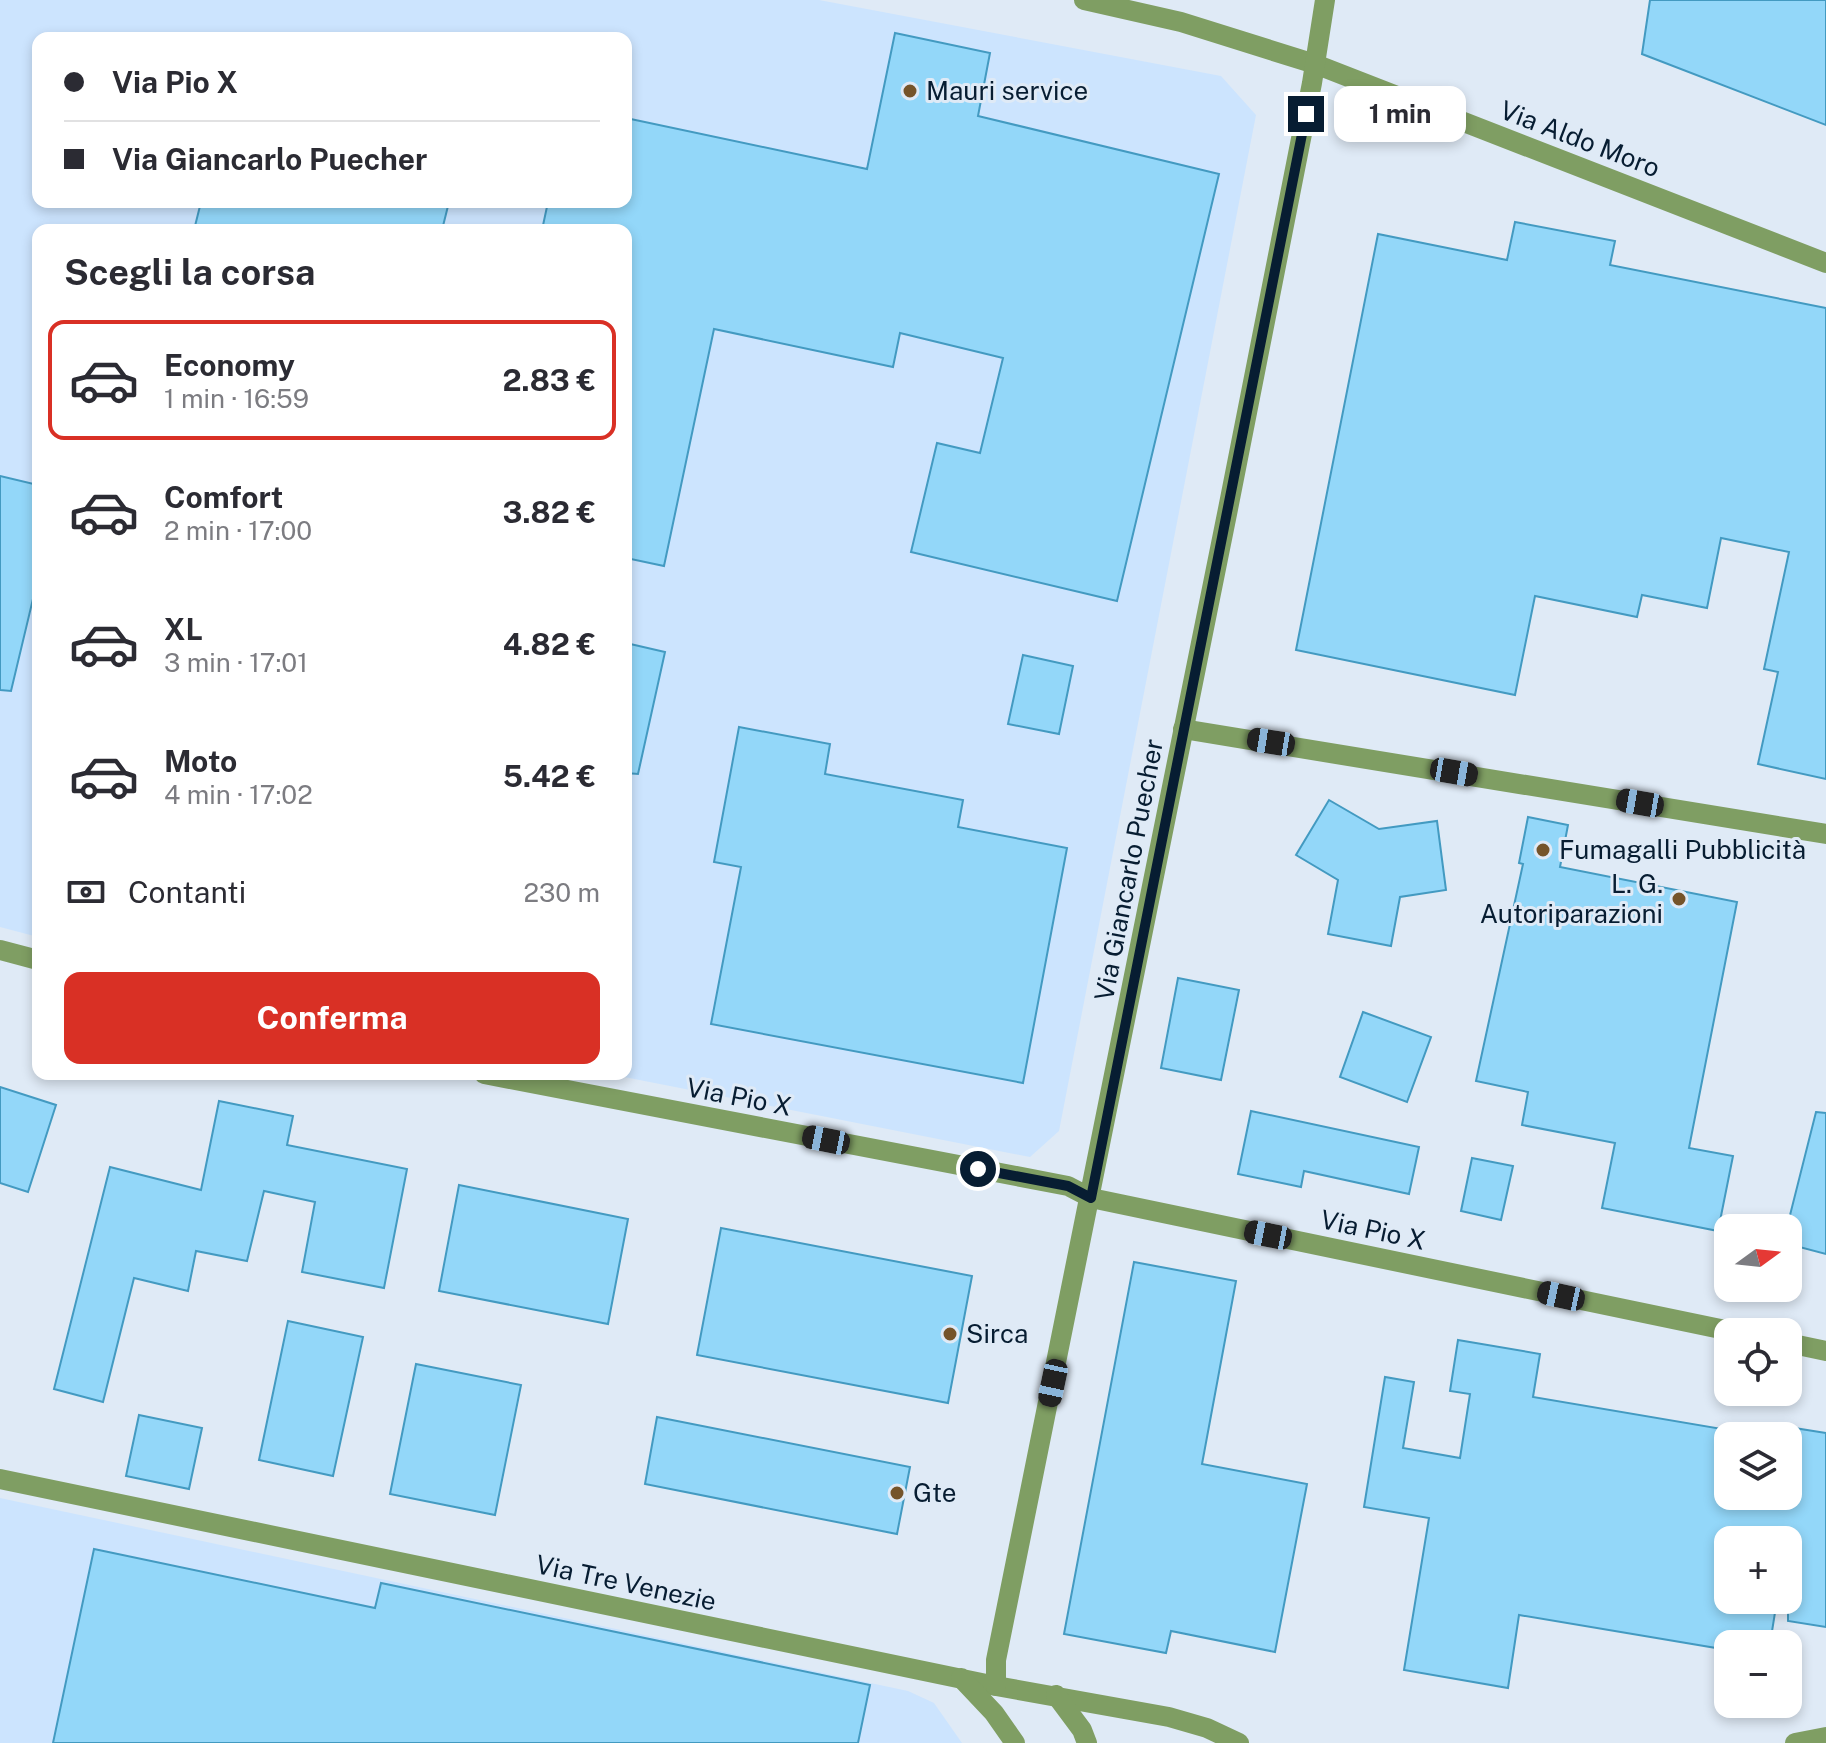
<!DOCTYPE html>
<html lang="it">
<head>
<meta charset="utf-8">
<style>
	:root { --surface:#fff; --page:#f2f2f3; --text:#2b2b33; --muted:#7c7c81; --line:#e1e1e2; --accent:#d93025 }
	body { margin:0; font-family:"Public Sans",sans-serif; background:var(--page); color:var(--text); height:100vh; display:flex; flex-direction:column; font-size:30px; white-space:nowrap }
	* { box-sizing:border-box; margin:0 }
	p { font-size:26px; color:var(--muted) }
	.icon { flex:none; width:44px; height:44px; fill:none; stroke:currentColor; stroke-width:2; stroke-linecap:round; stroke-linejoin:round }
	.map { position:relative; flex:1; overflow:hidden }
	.sheet { position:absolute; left:32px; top:224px; width:600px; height:856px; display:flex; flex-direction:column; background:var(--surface); border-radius:16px; box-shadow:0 4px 12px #0003 }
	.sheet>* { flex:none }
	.top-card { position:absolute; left:32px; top:32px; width:600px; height:176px; border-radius:16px; box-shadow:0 4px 12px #0003; display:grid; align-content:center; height:176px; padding:0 32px; background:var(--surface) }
	.needle { width:52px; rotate:75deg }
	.controls { position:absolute; left:1714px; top:1214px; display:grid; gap:16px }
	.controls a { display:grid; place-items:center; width:88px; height:88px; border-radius:16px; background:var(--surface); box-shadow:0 4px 12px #0003; font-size:40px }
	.end { position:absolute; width:36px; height:36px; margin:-18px; border:10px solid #071d32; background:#fff; box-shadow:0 0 0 4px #fff }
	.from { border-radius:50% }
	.bubble { position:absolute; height:56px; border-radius:16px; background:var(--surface); box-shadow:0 4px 12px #0003; font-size:26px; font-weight:700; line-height:56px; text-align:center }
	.car { position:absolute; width:24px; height:48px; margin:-24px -12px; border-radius:10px; box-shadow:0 0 6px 2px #0007; background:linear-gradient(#222 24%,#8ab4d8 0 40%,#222 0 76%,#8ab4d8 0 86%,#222 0) }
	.top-card b { display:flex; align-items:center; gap:28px; height:76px; font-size:30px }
	.top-card b+b { border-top:2px solid var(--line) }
	.top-card i { width:20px; height:20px; background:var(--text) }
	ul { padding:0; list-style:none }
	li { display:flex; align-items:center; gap:24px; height:120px; margin:0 16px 12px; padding:0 16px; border:4px solid transparent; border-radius:16px }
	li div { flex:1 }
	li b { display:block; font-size:30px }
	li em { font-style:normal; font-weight:700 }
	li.selected { border-color:var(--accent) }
	li>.icon { width:72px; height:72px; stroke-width:1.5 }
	h2 { padding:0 32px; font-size:36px; line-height:96px }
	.pay { display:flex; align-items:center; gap:20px; height:88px; padding:0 32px; font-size:30px }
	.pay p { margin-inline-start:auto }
	.primary-button { display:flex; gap:16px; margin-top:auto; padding:16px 32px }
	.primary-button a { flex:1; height:92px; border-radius:16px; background:var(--accent); color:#fff; font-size:32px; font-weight:700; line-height:92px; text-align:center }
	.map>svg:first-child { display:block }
	.built { fill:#cce4fe; fill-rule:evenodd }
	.building { fill:#93d7f9; stroke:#439ac1; stroke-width:2 }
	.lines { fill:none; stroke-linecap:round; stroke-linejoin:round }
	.street { stroke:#7f9e63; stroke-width:20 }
	.route { stroke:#071d32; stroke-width:10 }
	.poi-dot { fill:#75542a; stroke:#dfeaf6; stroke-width:3 }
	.labels { text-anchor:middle; stroke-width:6; stroke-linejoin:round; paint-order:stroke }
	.poi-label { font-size:26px; fill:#071d32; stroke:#dfeaf6; text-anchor:start }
	.street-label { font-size:26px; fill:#071d32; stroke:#dfeaf6 }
</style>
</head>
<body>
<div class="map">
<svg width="1826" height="1743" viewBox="0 0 1826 1743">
	<rect width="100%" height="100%" fill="#dfeaf6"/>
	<g class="built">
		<path d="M 0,0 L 819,0 L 1221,76 L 1256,115 L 1059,1131 L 1030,1157 L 609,1074 L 626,1074 L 626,230 L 38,230 L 38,937 L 0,927 ZM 38,38 L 626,38 L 626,202 L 38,202 Z"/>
		<polygon points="0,1498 908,1691 934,1703 962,1743 0,1743"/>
	</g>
	<g class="building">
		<polygon points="1650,0 1826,0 1826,125 1642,54"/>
		<polygon points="895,33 990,53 978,116 1219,174 1117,601 911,552 937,443 980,453 1003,358 900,333 893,367 714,329 664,566 626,558 626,230 542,230 548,202 626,202 626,118 867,169"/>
		<polygon points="201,202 449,202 442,230 194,230"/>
		<polygon points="1515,222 1615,241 1610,265 1826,308 1826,779 1758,764 1778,672 1764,669 1789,552 1721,538 1707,608 1642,595 1637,617 1535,596 1515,695 1296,650 1378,234 1507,260"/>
		<polygon points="0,476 38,485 38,578 11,691 0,690"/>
		<polygon points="626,643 665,652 638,774 626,773"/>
		<polygon points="1023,655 1073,666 1059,734 1008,724"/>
		<polygon points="739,727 830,744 825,774 963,800 958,827 1067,848 1023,1083 711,1024 741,867 714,862"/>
		<polygon points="1329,800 1379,829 1437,821 1446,890 1400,897 1391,946 1328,934 1338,880 1296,855"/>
		<polygon points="1528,817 1568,825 1560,867 1737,902 1689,1148 1733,1156 1718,1231 1602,1208 1615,1143 1522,1125 1528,1092 1476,1081 1523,864 1519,863"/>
		<polygon points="1178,978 1239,990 1221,1080 1161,1068"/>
		<polygon points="1363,1012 1431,1037 1407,1102 1340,1077"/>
		<polygon points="0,1087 56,1105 28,1192 0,1183"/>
		<polygon points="219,1101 293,1116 287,1145 407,1169 384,1288 302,1272 315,1202 264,1191 247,1261 196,1251 188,1291 134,1278 103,1402 54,1389 110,1167 201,1190"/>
		<polygon points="1251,1111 1419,1147 1409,1194 1304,1171 1301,1187 1238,1174"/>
		<polygon points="1816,1112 1826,1113 1826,1254 1788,1244 1788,1223"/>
		<polygon points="1472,1158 1513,1166 1501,1220 1461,1211"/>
		<polygon points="459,1185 628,1219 608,1324 439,1291"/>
		<polygon points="721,1228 972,1276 948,1403 697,1355"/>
		<polygon points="1134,1262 1236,1281 1202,1464 1307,1484 1275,1652 1171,1631 1166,1653 1064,1634"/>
		<polygon points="288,1321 363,1337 333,1476 259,1460"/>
		<polygon points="1458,1340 1540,1354 1533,1397 1728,1430 1728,1496 1788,1496 1788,1427 1826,1433 1826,1627 1788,1621 1788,1540 1728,1540 1728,1600 1777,1600 1770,1644 1728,1644 1728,1650 1519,1615 1508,1688 1404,1670 1429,1518 1364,1507 1385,1377 1414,1382 1403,1448 1460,1458 1470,1394 1450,1391"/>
		<polygon points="416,1364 521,1385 495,1515 390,1494"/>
		<polygon points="139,1415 202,1428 189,1489 126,1476"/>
		<polygon points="657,1417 910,1467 897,1534 645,1484"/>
		<polygon points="94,1549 375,1608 381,1583 870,1685 858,1743 53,1743"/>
	</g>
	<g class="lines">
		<g class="street">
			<polyline points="1084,0 1181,22 1315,64 1826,263"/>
			<polyline points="1183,729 1826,834"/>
			<polyline points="0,950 38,960"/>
			<polyline points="484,1074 1068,1186 1091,1198 1735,1332"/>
			<polyline points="1788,1343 1826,1351"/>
			<polyline points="0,1479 996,1686 1169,1717 1207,1728 1239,1743"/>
			<polyline points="961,1678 994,1713 1015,1743"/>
			<polyline points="996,1686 996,1660 1228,509 1312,83 1325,0"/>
			<polyline points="1056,1695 1082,1730 1087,1743"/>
			<polyline points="1795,1743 1826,1737"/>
		</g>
	</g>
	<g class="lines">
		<polyline class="route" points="978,1169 1068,1186 1091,1198 1306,114"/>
	</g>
	<g class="poi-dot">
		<circle cx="910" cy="91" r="8"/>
		<circle cx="1543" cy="850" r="8"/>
		<circle cx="1679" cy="899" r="8"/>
		<circle cx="950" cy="1334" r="8"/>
		<circle cx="897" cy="1493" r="8"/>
	</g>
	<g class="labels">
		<g class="poi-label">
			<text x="926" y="100">Mauri service</text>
			<text x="1559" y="859">Fumagalli Pubblicità</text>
			<text x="1663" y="893" text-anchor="end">L. G.<tspan x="1663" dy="30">Autoriparazioni</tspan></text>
			<text x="966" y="1343">Sirca</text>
			<text x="913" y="1502">Gte</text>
		</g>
		<g class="street-label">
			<text transform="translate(1580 139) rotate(21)" y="9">Via Aldo Moro</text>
			<text transform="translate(1129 870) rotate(-79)" y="9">Via Giancarlo Puecher</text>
			<text transform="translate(739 1097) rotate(11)" y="9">Via Pio X</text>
			<text transform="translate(1373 1230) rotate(12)" y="9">Via Pio X</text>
			<text transform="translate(626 1583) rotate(12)" y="9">Via Tre Venezie</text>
		</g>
	</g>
</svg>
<div class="controls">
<a><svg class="needle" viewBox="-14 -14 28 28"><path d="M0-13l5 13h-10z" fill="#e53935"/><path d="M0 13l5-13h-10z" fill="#7c7c81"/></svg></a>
<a><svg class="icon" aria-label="locate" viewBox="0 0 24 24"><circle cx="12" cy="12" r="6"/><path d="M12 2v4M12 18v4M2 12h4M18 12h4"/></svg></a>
<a><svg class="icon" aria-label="layers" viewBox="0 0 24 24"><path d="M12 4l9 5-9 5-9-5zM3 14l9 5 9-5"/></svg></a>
<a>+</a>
<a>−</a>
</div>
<i class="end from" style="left:978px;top:1169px"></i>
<i class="end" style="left:1306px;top:114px"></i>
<div class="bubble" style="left:1334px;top:86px;width:132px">1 min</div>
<i class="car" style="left:1271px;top:742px;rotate:279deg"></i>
<i class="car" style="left:1454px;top:772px;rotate:100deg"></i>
<i class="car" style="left:1640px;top:803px;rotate:280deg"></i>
<i class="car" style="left:826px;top:1140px;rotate:281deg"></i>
<i class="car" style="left:1268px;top:1235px;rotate:281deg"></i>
<i class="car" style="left:1561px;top:1296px;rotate:282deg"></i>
<i class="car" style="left:1053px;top:1383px;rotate:192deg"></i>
<div class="top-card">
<b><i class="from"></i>Via Pio X</b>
<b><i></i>Via Giancarlo Puecher</b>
</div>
<section class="sheet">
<h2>Scegli la corsa</h2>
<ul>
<li class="selected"><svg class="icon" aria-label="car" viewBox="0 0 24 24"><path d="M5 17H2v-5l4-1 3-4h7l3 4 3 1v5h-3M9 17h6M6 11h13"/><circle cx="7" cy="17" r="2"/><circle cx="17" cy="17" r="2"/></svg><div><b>Economy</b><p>1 min · 16:59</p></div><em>2.83 €</em></li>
<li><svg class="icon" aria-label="car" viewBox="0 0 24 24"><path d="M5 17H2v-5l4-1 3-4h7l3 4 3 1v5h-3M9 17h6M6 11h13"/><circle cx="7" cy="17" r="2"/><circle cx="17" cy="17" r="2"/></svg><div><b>Comfort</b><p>2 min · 17:00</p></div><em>3.82 €</em></li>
<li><svg class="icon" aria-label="car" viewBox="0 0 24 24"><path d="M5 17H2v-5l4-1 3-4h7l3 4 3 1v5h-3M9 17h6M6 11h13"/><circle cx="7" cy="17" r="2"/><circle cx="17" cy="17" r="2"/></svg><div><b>XL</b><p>3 min · 17:01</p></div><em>4.82 €</em></li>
<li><svg class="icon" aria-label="car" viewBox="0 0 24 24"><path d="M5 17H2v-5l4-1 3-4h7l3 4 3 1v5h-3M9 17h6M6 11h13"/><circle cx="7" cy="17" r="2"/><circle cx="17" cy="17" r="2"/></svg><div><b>Moto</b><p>4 min · 17:02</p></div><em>5.42 €</em></li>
</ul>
<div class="pay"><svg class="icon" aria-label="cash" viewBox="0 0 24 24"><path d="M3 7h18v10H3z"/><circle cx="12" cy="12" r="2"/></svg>Contanti<p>230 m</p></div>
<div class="primary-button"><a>Conferma</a></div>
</section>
</div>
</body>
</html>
